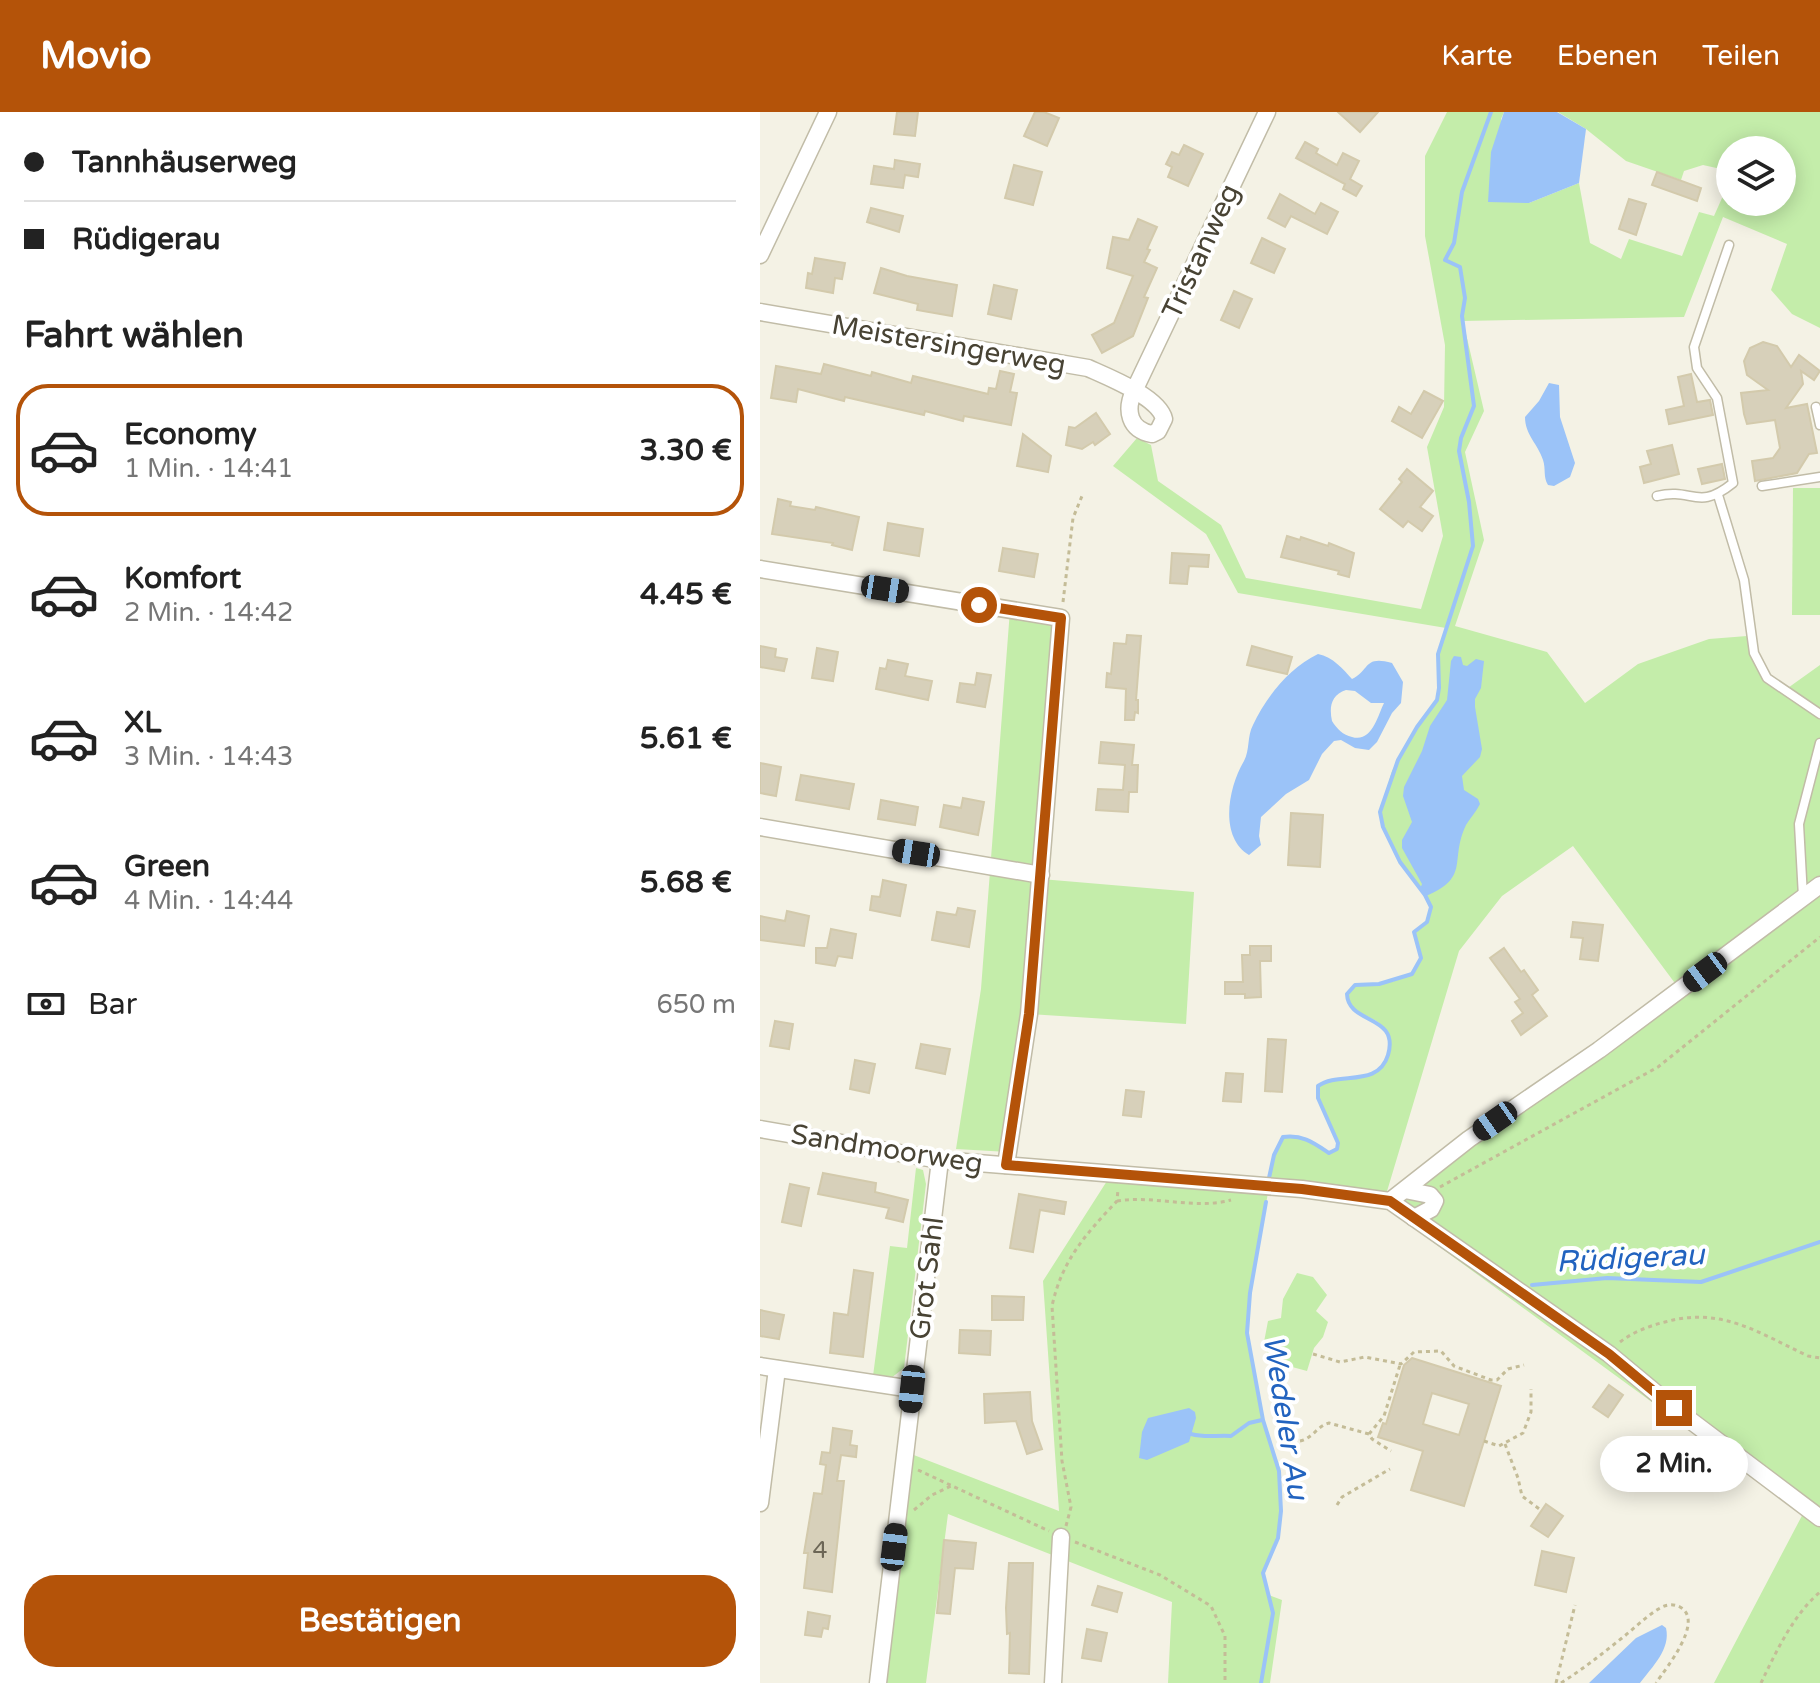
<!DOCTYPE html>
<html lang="de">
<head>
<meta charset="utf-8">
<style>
	:root { --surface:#fff; --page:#f6f6f6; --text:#222; --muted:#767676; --line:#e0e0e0; --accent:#b45309 }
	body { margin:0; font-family:"Varela Round",sans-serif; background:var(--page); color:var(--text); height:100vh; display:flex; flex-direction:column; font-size:30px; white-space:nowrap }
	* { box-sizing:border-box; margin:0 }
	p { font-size:26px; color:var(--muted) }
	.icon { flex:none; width:44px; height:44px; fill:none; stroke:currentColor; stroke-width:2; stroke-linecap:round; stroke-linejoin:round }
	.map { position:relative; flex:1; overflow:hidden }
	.side { display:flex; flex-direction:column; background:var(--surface); width:760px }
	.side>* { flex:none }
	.top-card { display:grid; align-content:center; height:176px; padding:0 24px; background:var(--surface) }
	.controls { position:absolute; left:956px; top:24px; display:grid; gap:16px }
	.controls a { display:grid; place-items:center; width:80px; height:80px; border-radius:50%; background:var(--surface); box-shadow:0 4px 20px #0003; font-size:40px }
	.end { position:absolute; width:36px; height:36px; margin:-18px; border:10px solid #b45309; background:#fff; box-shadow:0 0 0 4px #fff }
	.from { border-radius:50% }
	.bubble { position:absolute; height:56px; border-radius:28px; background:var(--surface); box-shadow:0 4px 20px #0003; font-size:26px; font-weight:700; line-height:56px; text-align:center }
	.car { position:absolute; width:24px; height:48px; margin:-24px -12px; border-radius:10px; box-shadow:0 0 6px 2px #0007; background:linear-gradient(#222 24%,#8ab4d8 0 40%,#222 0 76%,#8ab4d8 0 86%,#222 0) }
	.top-card b { display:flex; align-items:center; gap:28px; height:76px; font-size:30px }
	.top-card b+b { border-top:2px solid var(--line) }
	.top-card i { width:20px; height:20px; background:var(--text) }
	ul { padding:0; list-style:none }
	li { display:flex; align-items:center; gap:24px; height:132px; margin:0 16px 12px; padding:0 8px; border:4px solid transparent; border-radius:32px }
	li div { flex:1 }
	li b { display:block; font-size:30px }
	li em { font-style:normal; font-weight:700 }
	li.current { border-color:var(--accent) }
	li>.icon { width:72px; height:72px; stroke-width:1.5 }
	h2 { padding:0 24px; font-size:36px; line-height:96px }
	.pay { display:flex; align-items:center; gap:20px; height:88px; padding:0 24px; font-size:30px }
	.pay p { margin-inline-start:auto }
	.button { display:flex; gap:16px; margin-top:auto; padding:16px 24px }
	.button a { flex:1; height:92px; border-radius:32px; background:var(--accent); color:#fff; font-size:32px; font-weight:700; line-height:92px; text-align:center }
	header { display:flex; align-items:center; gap:48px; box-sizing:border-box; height:112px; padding:0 40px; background:var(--accent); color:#fff }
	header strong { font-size:38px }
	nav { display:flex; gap:44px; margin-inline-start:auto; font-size:28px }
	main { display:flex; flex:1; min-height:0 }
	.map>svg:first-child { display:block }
	.green { fill:#c4edaa; fill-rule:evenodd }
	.water { fill:#9bc3f8; fill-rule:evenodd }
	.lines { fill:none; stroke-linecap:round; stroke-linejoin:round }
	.stream { stroke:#9bc3f8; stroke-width:4 }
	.building { fill:#d7d0ba; stroke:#d3caac; stroke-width:2; fill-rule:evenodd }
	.service-casing { stroke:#c1bca7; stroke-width:11 }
	.minor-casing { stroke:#c1bca7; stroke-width:19 }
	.path { stroke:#c4bc97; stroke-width:3; stroke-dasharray:4 4; stroke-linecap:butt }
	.service { stroke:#fff; stroke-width:8 }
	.minor { stroke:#fff; stroke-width:16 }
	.route { stroke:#b45309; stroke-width:10 }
	.labels { text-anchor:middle; stroke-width:8; stroke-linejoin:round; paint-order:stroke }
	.number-label { font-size:24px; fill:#6c6656 }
	.street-label { font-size:28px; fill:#484334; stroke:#fff }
	.water-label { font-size:30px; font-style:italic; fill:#2263bf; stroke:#fff }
</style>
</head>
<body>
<header>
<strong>Movio</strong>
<nav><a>Karte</a><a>Ebenen</a><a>Teilen</a></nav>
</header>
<main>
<section class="side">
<div class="top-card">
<b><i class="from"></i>Tannhäuserweg</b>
<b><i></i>Rüdigerau</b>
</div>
<h2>Fahrt wählen</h2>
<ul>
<li class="current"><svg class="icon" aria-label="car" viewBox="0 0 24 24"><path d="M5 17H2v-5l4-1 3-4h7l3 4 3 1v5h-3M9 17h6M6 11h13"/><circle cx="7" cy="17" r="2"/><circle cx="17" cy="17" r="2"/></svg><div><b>Economy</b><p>1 Min. · 14:41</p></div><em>3.30 €</em></li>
<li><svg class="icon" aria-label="car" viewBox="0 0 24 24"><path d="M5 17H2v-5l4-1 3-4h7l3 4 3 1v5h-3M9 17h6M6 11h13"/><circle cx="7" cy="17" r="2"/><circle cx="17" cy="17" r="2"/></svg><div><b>Komfort</b><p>2 Min. · 14:42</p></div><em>4.45 €</em></li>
<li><svg class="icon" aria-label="car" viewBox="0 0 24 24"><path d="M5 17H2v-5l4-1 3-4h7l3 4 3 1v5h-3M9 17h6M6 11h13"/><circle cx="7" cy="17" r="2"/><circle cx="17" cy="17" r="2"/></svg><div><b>XL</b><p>3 Min. · 14:43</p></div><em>5.61 €</em></li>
<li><svg class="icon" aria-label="car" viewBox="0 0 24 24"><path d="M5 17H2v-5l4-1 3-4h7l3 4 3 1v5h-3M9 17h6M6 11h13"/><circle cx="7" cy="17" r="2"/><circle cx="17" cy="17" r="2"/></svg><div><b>Green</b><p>4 Min. · 14:44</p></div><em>5.68 €</em></li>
</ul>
<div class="pay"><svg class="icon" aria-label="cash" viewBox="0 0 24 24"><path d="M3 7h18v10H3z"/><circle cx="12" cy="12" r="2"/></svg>Bar<p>650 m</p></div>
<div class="button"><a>Bestätigen</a></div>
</section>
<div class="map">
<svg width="1060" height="1571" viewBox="0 0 1060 1571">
	<rect width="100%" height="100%" fill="#f4f2e5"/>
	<g class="green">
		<path d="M 687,0 L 744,0 L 741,7 L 769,91 L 819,71 L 830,131 L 861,147 L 869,127 L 922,144 L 939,100 L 954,104 L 970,68 L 970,90 L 1022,90 L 1022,38 L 970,38 L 970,59 L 943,53 L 924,59 L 921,68 L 866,49 L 826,17 L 798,0 L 1060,0 L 1060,216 L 1032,202 L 1011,178 L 1027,132 L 963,105 L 924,205 L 703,209 L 724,299 L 705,340 L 724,428 L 695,514 L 787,540 L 825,591 L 878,552 L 949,527 L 987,524 L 1007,566 L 1025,578 L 1060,553 L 1060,1571 L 954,1571 L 1046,1396 L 914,1296 L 900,1296 L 625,1095 L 509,1075 L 490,1181 L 487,1221 L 502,1305 L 519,1359 L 521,1399 L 518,1426 L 503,1461 L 509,1483 L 522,1488 L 510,1571 L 408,1571 L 412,1490 L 188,1402 L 166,1571 L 119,1571 L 146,1340 L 299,1399 L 283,1169 L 354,1058 L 506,1069 L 509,1066 L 514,1043 L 523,1025 C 545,1021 554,1036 572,1041 L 577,1037 L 578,1031 L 558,986 L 558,974 C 580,959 619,976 628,941 C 630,933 630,924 625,917 C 614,902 596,906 586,885 L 595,873 C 619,872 652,873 661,846 L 654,820 L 667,810 L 671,799 L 668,789 L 643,756 L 628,728 L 619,703 L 632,659 L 657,615 L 677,588 L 679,576 L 678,546 L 686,516 L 478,481 L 446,422 L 353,354 L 377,326 L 391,333 L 398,369 L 461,413 L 486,466 L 661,497 L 683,424 L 667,335 L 684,295 L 685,233 L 665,124 L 665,44 ZM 813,734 L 920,878 L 625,1086 L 699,839 L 742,784 Z"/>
		<polygon points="1033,376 1060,376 1060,503 1032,503"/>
		<polygon points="250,498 301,506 281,767 434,780 426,912 269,902 248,1040 196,1037 221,877"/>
		<polygon points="156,1056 163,1058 166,1072 144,1256 131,1266 113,1264 130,1134 147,1136"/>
		<polygon points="537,1161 553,1165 567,1183 556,1199 568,1210 563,1225 554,1236 547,1259 510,1249 504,1230 508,1209 521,1206 523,1187"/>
	</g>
	<g class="water">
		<polygon points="744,0 797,0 826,17 819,71 769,91 728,90 731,40"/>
		<path d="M 789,271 L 799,273 L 800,305 L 815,351 L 810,365 L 794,374 L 788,373 C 783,365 786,357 783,348 C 778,332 765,323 765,305 L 779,289 Z"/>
		<path d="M 558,542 C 573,545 583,557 592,567 C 610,559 603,543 632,551 L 643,570 L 641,591 L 632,601 L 617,630 L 609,638 L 595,636 L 581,628 L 574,629 L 562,642 L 549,668 L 526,682 L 501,705 L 499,724 L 501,733 L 489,743 C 458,724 469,674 484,649 C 490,638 487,624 493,613 C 506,585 529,556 558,542 ZM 586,578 L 595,579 L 611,591 L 624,591 C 618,603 612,631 592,625 C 583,623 577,617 572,609 C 569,595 571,583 586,578 Z"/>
		<path d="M 694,544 L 701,545 L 703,553 L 707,554 L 716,547 L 724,549 L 721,576 L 715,587 L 715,595 L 722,637 L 720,645 L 702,664 L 704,678 L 718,687 L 720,692 C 716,700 710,706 706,713 C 689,749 711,765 666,784 L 660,777 L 662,772 L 642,736 L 642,728 L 652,710 L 643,684 L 644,675 L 662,639 L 670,614 L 687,588 L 691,549 Z"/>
		<polygon points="429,1296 435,1300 436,1306 429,1330 387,1348 379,1346 382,1320 388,1306"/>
		<path d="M 902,1513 L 906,1516 C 911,1537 892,1555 880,1571 L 829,1571 L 876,1526 Z"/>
	</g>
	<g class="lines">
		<g class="stream">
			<path d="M 509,1066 L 514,1043 L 523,1025 C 542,1022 554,1031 569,1041 L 577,1037 L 578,1031 L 558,986 L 558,974 C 579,959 618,976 628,943 C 640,902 588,913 587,882 L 595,873 L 619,872 L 652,862 L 661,846 L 654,820 L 667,810 L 671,795 L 665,783 L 640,750 L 623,715 L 620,700 L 638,648 L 657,615 L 677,588 L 679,576 L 678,542 L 713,434 L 709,390 L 699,339 L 701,326 L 714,294 L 702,204 L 705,186 L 700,155 L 685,148 L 694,131 L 702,80 L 731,0"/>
			<polyline points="772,1173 847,1166 941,1170 1060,1130"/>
			<path d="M 431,1322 C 446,1326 456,1323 471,1324 L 489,1311 L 502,1308"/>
			<polyline points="501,1571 513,1501 503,1461 518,1426 521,1399 519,1359 503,1308 487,1221 490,1181 506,1090"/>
		</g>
	</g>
	<g class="building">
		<polygon points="137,0 158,0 155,24 134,22"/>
		<polygon points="275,0 284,0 299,6 287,34 264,24"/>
		<polygon points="578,0 618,0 600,20"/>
		<polygon points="545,30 558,37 556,41 577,53 583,41 599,49 590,67 602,74 596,84 583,77 585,72 536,46"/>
		<polygon points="424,33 443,42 428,74 408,65 412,55 406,52 412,40 419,43"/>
		<polygon points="135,48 160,52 158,65 145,63 143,76 111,72 114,54 134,57"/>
		<polygon points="254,53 282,60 273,93 245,86"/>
		<polygon points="897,60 941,76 937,89 892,73"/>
		<polygon points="520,82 555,102 561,91 578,100 567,122 531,104 525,115 508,106"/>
		<polygon points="869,87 886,92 876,123 859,117"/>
		<polygon points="111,96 143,104 139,120 107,110"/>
		<polygon points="378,107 397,115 387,137 390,138 384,150 397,156 384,185 388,186 373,224 342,241 332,223 354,211 373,164 347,156 353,125 369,128"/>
		<polygon points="502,126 525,137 514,161 491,151"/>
		<polygon points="55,146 85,151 82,167 75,166 73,181 46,176 48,161 52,162"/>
		<polygon points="121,156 147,164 197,173 192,204 157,198 158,192 114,181"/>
		<polygon points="234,173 257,178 251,207 228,202"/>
		<polygon points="474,179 492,187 479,216 461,208"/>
		<polygon points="1003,230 1017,234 1031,255 1039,243 1060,259 1054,268 1041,259 1043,272 1026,296 1047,292 1057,341 1049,342 1037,361 995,369 992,349 1013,346 1020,336 1015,308 987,312 984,302 981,281 1008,278 987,263 984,249 990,236"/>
		<polygon points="64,252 111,264 112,260 151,271 153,264 228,282 229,276 236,277 240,259 254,262 250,280 257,281 251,313 204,304 203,309 165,299 164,303 85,285 84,289 38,277 36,290 11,286 16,254 61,262"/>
		<polygon points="931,262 937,290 950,288 953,303 909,312 906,298 924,294 918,265"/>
		<polygon points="664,279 683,289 662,326 632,309 639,295 651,302"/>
		<polygon points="336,301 350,322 335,333 333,330 322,337 306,333 309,315 315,316"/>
		<polygon points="263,322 291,344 288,360 257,354"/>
		<polygon points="912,333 919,362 884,371 880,355 891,352 887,339"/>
		<polygon points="962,352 965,367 942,372 938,357"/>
		<polygon points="647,357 673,379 660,395 673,404 662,419 648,409 643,415 620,397 642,370 639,367"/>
		<polygon points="18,387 31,390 30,394 55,398 56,395 99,405 92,438 72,433 73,431 12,422"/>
		<polygon points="128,411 163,417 159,444 124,438"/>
		<polygon points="527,424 540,428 541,425 568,434 569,431 594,441 589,465 578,462 579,459 521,445"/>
		<polygon points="243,436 278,442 274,465 239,459"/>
		<polygon points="412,441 449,443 448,455 429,454 427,472 410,471"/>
		<polygon points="367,523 381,524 376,588 378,588 378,601 375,600 374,608 365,608 366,577 346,575 347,561 351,562 354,531 366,532"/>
		<polygon points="0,534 16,537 15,545 27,547 24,559 0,555"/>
		<polygon points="492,534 532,545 527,562 487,553"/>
		<polygon points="57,536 78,540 73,569 52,566"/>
		<polygon points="128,548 148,552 145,564 172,569 168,588 116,577 120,556 126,557"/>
		<polygon points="217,561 231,563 225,595 197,590 200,571 215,573"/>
		<polygon points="341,630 374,633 372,653 378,653 377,680 369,680 368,700 336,698 338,677 363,678 365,653 339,651"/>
		<polygon points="0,651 21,655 16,684 0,681"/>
		<polygon points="41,663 94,672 89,697 36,688"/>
		<polygon points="203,686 224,690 218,723 180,715 184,693 201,696"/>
		<polygon points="121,688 158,695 155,713 118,707"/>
		<polygon points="531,701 563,703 560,755 528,753"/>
		<polygon points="123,768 146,773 140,804 110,798 112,784 120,785"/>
		<polygon points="198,796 215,799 209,835 172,828 177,800 196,803"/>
		<polygon points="27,799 49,804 44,834 0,828 0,804 25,809"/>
		<polygon points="813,810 843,813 838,849 820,847 823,826 811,825"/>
		<polygon points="71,817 96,822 92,846 78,844 75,854 56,851 56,836 67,836"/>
		<polygon points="490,834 511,834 511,849 500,849 501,885 485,886 485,882 465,882 465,870 483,870 482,843 490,843"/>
		<polygon points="744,836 761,860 764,858 778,878 772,883 787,904 761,923 752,909 763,901 755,890 760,887 730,846"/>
		<polygon points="15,909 33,912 29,937 10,934"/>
		<polygon points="508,927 526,928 522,980 505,979"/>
		<polygon points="161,932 190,937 185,962 156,956"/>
		<polygon points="95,948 115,952 109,981 90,977"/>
		<polygon points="466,961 483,962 481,990 463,989"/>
		<polygon points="366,978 384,980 381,1005 363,1003"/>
		<polygon points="63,1061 116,1071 115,1080 148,1088 143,1110 126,1106 129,1096 58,1082"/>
		<polygon points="30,1072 49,1076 41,1114 22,1110"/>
		<polygon points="259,1082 306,1090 304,1102 280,1098 273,1140 250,1136"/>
		<polygon points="94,1158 113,1161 103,1245 70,1241 74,1201 88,1203"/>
		<polygon points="232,1184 264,1185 263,1208 232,1208"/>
		<polygon points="0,1198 24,1203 19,1227 0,1224"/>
		<polygon points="200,1218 231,1219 230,1243 199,1241"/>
		<path d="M 652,1246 L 741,1274 L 704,1394 L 651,1378 L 663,1339 L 618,1325 L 623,1311 L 626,1312 L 644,1253 ZM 672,1281 L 709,1292 L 699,1323 L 663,1312 Z"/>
		<polygon points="849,1273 863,1283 848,1305 833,1295"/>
		<polygon points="270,1280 272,1309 282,1337 267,1342 256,1309 225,1311 224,1282"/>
		<polygon points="73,1316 92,1319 90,1333 97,1334 96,1345 81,1343 77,1369 84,1369 72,1480 44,1476 48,1441 44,1441 54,1381 62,1382 66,1353 60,1352 62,1340 70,1341"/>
		<polygon points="786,1392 803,1404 788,1425 771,1414"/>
		<polygon points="184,1428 216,1431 213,1457 195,1456 190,1502 177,1501"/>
		<polygon points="782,1439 814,1446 806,1480 775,1473"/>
		<polygon points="249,1451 273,1451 269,1562 249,1561 250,1521 247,1522 246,1496"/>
		<polygon points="338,1474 362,1481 357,1500 332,1493"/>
		<polygon points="48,1500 70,1504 68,1517 63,1516 61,1525 45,1523"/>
		<polygon points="327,1517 347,1521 341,1549 322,1546"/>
	</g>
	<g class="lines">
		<g class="service-casing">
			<g id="service">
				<polyline points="1056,295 1060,313"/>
				<polyline points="1002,374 1060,365"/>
				<polyline points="958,383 984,468 994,541 1007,566 1060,602"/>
				<path d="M 897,384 C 933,375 937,400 973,371 L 957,286 L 937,256 L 934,235 L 969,133"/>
				<polyline points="1043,785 1039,712 1060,631"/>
			</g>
		</g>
		<g class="minor-casing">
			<g id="minor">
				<polyline points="0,143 68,0"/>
				<path d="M 0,200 L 328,256 C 348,265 399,285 404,307 L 398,319 L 392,322 C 369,318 365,298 374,279 L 507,0"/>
				<polyline points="0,457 301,506 269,902 246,1053"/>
				<polyline points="0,715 281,763"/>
				<polyline points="0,1017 180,1048 542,1077 630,1089 849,1242 914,1296 1060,1406"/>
				<polyline points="645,1078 670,1083 675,1089 671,1097 654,1106"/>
				<polyline points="630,1089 709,1027 839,938 1060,773"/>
				<polyline points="0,1254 152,1277"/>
				<polyline points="0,1391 17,1257"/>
				<polyline points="118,1571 180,1048"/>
				<polyline points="293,1571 301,1425"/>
			</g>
		</g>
		<g class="path">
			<polyline points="303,490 313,406 322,384"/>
			<polyline points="680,1075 898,955 1060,825"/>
			<path d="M 357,1089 C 395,1083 435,1098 471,1088"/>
			<path d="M 860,1230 C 873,1220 889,1214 905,1210 C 961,1194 999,1221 1048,1244 L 1060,1246"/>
			<polyline points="553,1242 580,1250 605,1245 641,1252 654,1240 681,1239 694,1254 731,1268 737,1268 748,1257 764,1253"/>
			<polyline points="609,1322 624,1304 640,1253"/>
			<path d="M 540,1329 C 552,1327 557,1314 569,1311 L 609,1322 L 612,1327 L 631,1339"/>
			<polyline points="724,1329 739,1334 763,1321 771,1300 771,1277"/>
			<polyline points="745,1332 758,1366 762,1384 782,1399"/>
			<polyline points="158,1358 289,1419"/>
			<polyline points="577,1393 582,1385 630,1357"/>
			<polyline points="154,1398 172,1383 191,1374"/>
			<path d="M 306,1414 L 311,1395 L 302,1349 L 292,1194 C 302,1148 326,1122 357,1089 L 358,1077"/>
			<polyline points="315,1430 400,1463 451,1494 465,1524 465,1571"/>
			<polyline points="796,1571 815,1493"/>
			<path d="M 801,1571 C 823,1557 842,1542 862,1526 C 875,1516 887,1503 902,1495 C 908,1492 914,1492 920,1495 C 945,1509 906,1556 896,1571"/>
			<path d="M 1001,1571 C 1016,1540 1033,1503 1060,1480"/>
		</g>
		<use href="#service" class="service"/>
		<use href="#minor" class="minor"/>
	</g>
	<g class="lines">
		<polyline class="route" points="219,493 301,506 269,902 246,1053 542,1077 630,1089 849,1242 914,1296"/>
	</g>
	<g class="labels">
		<g class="number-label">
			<text x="60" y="1446">4</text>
		</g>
		<g class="street-label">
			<text transform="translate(440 139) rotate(-65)" y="10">Tristanweg</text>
			<text transform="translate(189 232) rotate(10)" y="10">Meistersingerweg</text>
			<text transform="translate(127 1036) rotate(9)" y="10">Sandmoorweg</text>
			<text transform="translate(166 1166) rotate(-83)" y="10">Grot Sahl</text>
		</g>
		<g class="water-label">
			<text transform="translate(870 1146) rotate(-3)" y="10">Rüdigerau</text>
			<text transform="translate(526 1305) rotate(81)" y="10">Wedeler Au</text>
		</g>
	</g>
</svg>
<div class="controls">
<a><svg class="icon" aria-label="layers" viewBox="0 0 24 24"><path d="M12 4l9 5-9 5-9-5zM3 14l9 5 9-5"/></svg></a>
</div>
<i class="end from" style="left:219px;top:493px"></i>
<i class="end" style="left:914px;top:1296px"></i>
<div class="bubble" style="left:840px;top:1324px;width:148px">2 Min.</div>
<i class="car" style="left:125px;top:477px;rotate:99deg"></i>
<i class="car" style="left:156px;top:741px;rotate:279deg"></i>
<i class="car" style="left:945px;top:860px;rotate:233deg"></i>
<i class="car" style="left:735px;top:1009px;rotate:235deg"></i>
<i class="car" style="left:152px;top:1277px;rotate:186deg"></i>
<i class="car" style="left:134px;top:1435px;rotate:7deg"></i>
</div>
</main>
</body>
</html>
